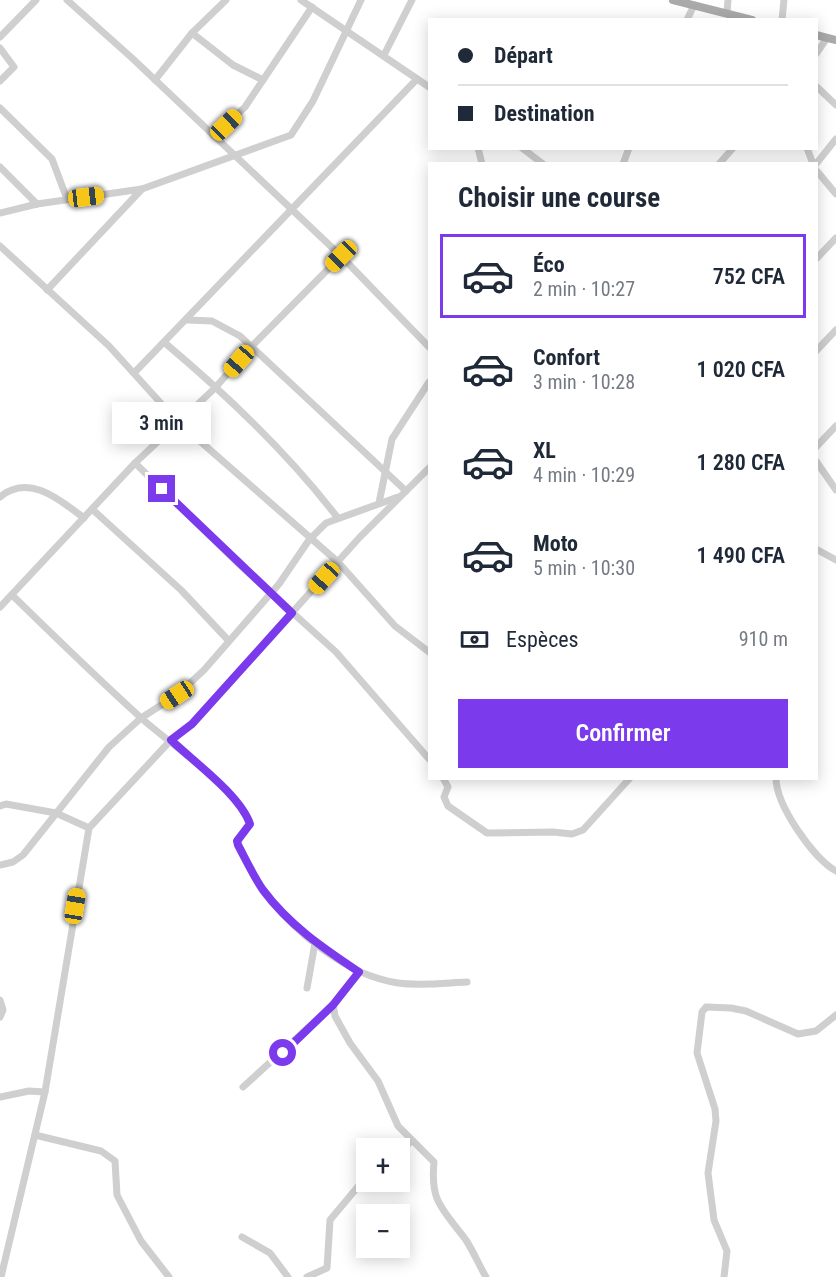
<!DOCTYPE html>
<html lang="fr">
<head>
<meta charset="utf-8">
<style>
	:root { --surface:#fff; --page:#f2f2f3; --text:#1f2937; --muted:#747a83; --line:#e0e1e3; --accent:#7c3aed }
	body { margin:0; font-family:"Roboto Condensed",sans-serif; background:var(--page); color:var(--text); height:100vh; display:flex; flex-direction:column; font-size:22px; white-space:nowrap }
	* { box-sizing:border-box; margin:0 }
	p { font-size:20px; color:var(--muted) }
	.icon { flex:none; width:33px; height:33px; fill:none; stroke:currentColor; stroke-width:2; stroke-linecap:round; stroke-linejoin:round }
	.map { position:relative; flex:1; overflow:hidden }
	.side { position:absolute; left:428px; top:162px; width:390px; height:618px; display:flex; flex-direction:column; background:var(--surface); border-radius:0px; box-shadow:0 3px 15px #0003 }
	.side>* { flex:none }
	.banner { position:absolute; left:428px; top:18px; width:390px; height:132px; border-radius:0px; box-shadow:0 3px 15px #0003; display:grid; align-content:center; height:132px; padding:0 30px; background:var(--surface) }
	.tools { position:absolute; left:356px; top:1138px; display:grid; gap:12px }
	.tools a { display:grid; place-items:center; width:54px; height:54px; border-radius:0px; background:var(--surface); box-shadow:0 3px 15px #0003; font-size:30px }
	.end { position:absolute; width:27px; height:27px; margin:-14px; border:8px solid #7c3aed; background:#fff; box-shadow:0 0 0 3px #fff }
	.from { border-radius:50% }
	.bubble { position:absolute; height:42px; border-radius:0px; background:var(--surface); box-shadow:0 3px 15px #0003; font-size:20px; font-weight:600; line-height:42px; text-align:center }
	.car { position:absolute; width:18px; height:36px; margin:-18px -9px; border-radius:8px; box-shadow:0 0 4px 2px #0007; background:linear-gradient(#f5c518 24%,#345 0 40%,#f5c518 0 76%,#345 0 86%,#f5c518 0) }
	.banner b { display:flex; align-items:center; gap:21px; height:57px; font-size:22px }
	.banner b+b { border-top:2px solid var(--line) }
	.banner i { width:15px; height:15px; background:var(--text) }
	ul { padding:0; list-style:none }
	li { display:flex; align-items:center; gap:18px; height:84px; margin:0 12px 9px; padding:0 18px; border:3px solid transparent; border-radius:0px }
	li div { flex:1 }
	li b { display:block; font-size:22px }
	li em { font-style:normal; font-weight:600 }
	li.selected { border-color:var(--accent) }
	li>.icon { width:54px; height:54px; stroke-width:1.5 }
	h2 { padding:0 30px; font-size:27px; line-height:72px }
	.pay { display:flex; align-items:center; gap:15px; height:66px; padding:0 30px; font-size:22px }
	.pay p { margin-inline-start:auto }
	.button { display:flex; gap:12px; margin-top:auto; padding:12px 30px }
	.button a { flex:1; height:69px; border-radius:0px; background:var(--accent); color:#fff; font-size:24px; font-weight:600; line-height:69px; text-align:center }
	.map>svg:first-child { display:block }
	.lines { fill:none; stroke-linecap:round; stroke-linejoin:round }
	.minor { stroke:#cfcfcf; stroke-width:7 }
	.major { stroke:#aaa; stroke-width:8 }
	.route { stroke:#7c3aed; stroke-width:8 }
</style>
</head>
<body>
<div class="map">
<svg width="836" height="1277" viewBox="0 0 836 1277">
	<rect width="100%" height="100%" fill="#fff"/>
	<g class="lines">
		<g class="minor">
			<polyline points="67,0 132,58 341,256 429,347"/>
			<polyline points="301,0 429,87"/>
			<polyline points="727,13 728,0"/>
			<polyline points="687,20 694,5"/>
			<polyline points="782,20 784,0"/>
			<polyline points="192,33 233,65 263,80"/>
			<polyline points="0,37 36,0"/>
			<polyline points="0,48 14,67 0,81"/>
			<polyline points="816,54 827,38"/>
			<polyline points="384,55 412,0"/>
			<polyline points="155,80 192,33 226,0"/>
			<polyline points="816,86 836,105"/>
			<polyline points="0,108 52,159 67,199"/>
			<polyline points="214,136 245,107 312,7"/>
			<polyline points="478,148 482,164"/>
			<polyline points="522,148 543,164"/>
			<polyline points="807,148 813,164"/>
			<polyline points="623,164 629,148"/>
			<polyline points="719,164 733,148"/>
			<polyline points="816,164 836,139"/>
			<polyline points="0,167 37,204"/>
			<polyline points="816,170 836,194"/>
			<polyline points="0,213 37,204 142,189 291,135 313,101 361,0"/>
			<polyline points="0,246 109,346 177,421 338,562 395,626 429,652"/>
			<polyline points="816,259 836,238"/>
			<polyline points="47,290 142,189"/>
			<polyline points="187,320 212,321 240,336 406,491"/>
			<path d="M 165,343 C 228,396 287,452 337,517"/>
			<polyline points="816,351 836,330"/>
			<polyline points="134,373 417,79"/>
			<polyline points="816,447 836,426"/>
			<polyline points="816,461 836,490"/>
			<polyline points="135,463 241,566 336,652 429,759"/>
			<path d="M 0,497 C 29,473 60,500 84,518"/>
			<polyline points="379,503 392,439 429,382"/>
			<polyline points="93,510 181,590 228,640"/>
			<polyline points="816,549 836,560"/>
			<path d="M 12,595 C 54,636 96,677 139,716 C 169,744 236,786 250,824 L 238,841 L 238,845 C 246,860 253,876 263,890 C 294,932 345,975 398,983 C 420,986 445,983 467,982"/>
			<polyline points="0,607 135,463 215,388 251,347 341,256"/>
			<polyline points="443,778 448,787 444,797 448,806 487,833 553,832 572,834 583,830 630,778"/>
			<path d="M 776,778 C 776,805 813,858 836,871"/>
			<polyline points="0,806 6,804 56,813 89,828"/>
			<polyline points="0,865 13,862 23,855 109,747 141,718 177,695 204,670 279,584 309,540 326,523 398,497"/>
			<polyline points="307,988 315,943"/>
			<polyline points="0,1000 3,1010 0,1017"/>
			<path d="M 333,1005 L 335,1016 L 350,1043 L 378,1081 L 398,1126 L 434,1162 C 430,1203 443,1209 466,1240 C 473,1251 479,1265 486,1277"/>
			<polyline points="243,1087 333,1005 359,972"/>
			<polyline points="0,1097 29,1091 45,1092"/>
			<polyline points="35,1135 101,1151 115,1161 117,1195 141,1241 169,1277"/>
			<polyline points="399,1151 412,1141"/>
			<polyline points="242,1237 270,1253 288,1277"/>
			<polyline points="1,1277 45,1092 89,828 171,740 192,724 359,538 429,468"/>
			<polyline points="307,1277 327,1268 330,1220 366,1177"/>
			<polyline points="724,1277 727,1251 714,1220 708,1173 716,1121 715,1109 697,1053 702,1012 706,1007 731,1008 746,1011 798,1034 816,1031 836,1015"/>
		</g>
		<g class="major">
			<polyline points="673,0 752,20"/>
			<polyline points="816,35 836,40"/>
		</g>
	</g>
	<g class="lines">
		<path class="route" d="M 162,489 L 292,613 L 192,724 L 171,740 C 194,762 240,795 250,824 L 237,841 L 238,845 C 246,860 254,877 263,890 C 289,925 323,948 359,972 L 333,1005 L 283,1053"/>
	</g>
</svg>
<div class="tools">
<a>+</a>
<a>−</a>
</div>
<i class="end from" style="left:283px;top:1053px"></i>
<i class="end" style="left:162px;top:489px"></i>
<div class="bubble" style="left:112px;top:402px;width:99px">3 min</div>
<i class="car" style="left:226px;top:125px;rotate:46deg"></i>
<i class="car" style="left:86px;top:197px;rotate:83deg"></i>
<i class="car" style="left:341px;top:256px;rotate:225deg"></i>
<i class="car" style="left:239px;top:361px;rotate:221deg"></i>
<i class="car" style="left:324px;top:578px;rotate:222deg"></i>
<i class="car" style="left:177px;top:695px;rotate:237deg"></i>
<i class="car" style="left:75px;top:906px;rotate:9deg"></i>
<div class="banner">
<b><i class="from"></i>Départ</b>
<b><i></i>Destination</b>
</div>
<section class="side">
<h2>Choisir une course</h2>
<ul>
<li class="selected"><svg class="icon" aria-label="car" viewBox="0 0 24 24"><path d="M5 17H2v-5l4-1 3-4h7l3 4 3 1v5h-3M9 17h6M6 11h13"/><circle cx="7" cy="17" r="2"/><circle cx="17" cy="17" r="2"/></svg><div><b>Éco</b><p>2 min · 10:27</p></div><em>752 CFA</em></li>
<li><svg class="icon" aria-label="car" viewBox="0 0 24 24"><path d="M5 17H2v-5l4-1 3-4h7l3 4 3 1v5h-3M9 17h6M6 11h13"/><circle cx="7" cy="17" r="2"/><circle cx="17" cy="17" r="2"/></svg><div><b>Confort</b><p>3 min · 10:28</p></div><em>1 020 CFA</em></li>
<li><svg class="icon" aria-label="car" viewBox="0 0 24 24"><path d="M5 17H2v-5l4-1 3-4h7l3 4 3 1v5h-3M9 17h6M6 11h13"/><circle cx="7" cy="17" r="2"/><circle cx="17" cy="17" r="2"/></svg><div><b>XL</b><p>4 min · 10:29</p></div><em>1 280 CFA</em></li>
<li><svg class="icon" aria-label="car" viewBox="0 0 24 24"><path d="M5 17H2v-5l4-1 3-4h7l3 4 3 1v5h-3M9 17h6M6 11h13"/><circle cx="7" cy="17" r="2"/><circle cx="17" cy="17" r="2"/></svg><div><b>Moto</b><p>5 min · 10:30</p></div><em>1 490 CFA</em></li>
</ul>
<div class="pay"><svg class="icon" aria-label="cash" viewBox="0 0 24 24"><path d="M3 7h18v10H3z"/><circle cx="12" cy="12" r="2"/></svg>Espèces<p>910 m</p></div>
<div class="button"><a>Confirmer</a></div>
</section>
</div>
</body>
</html>
